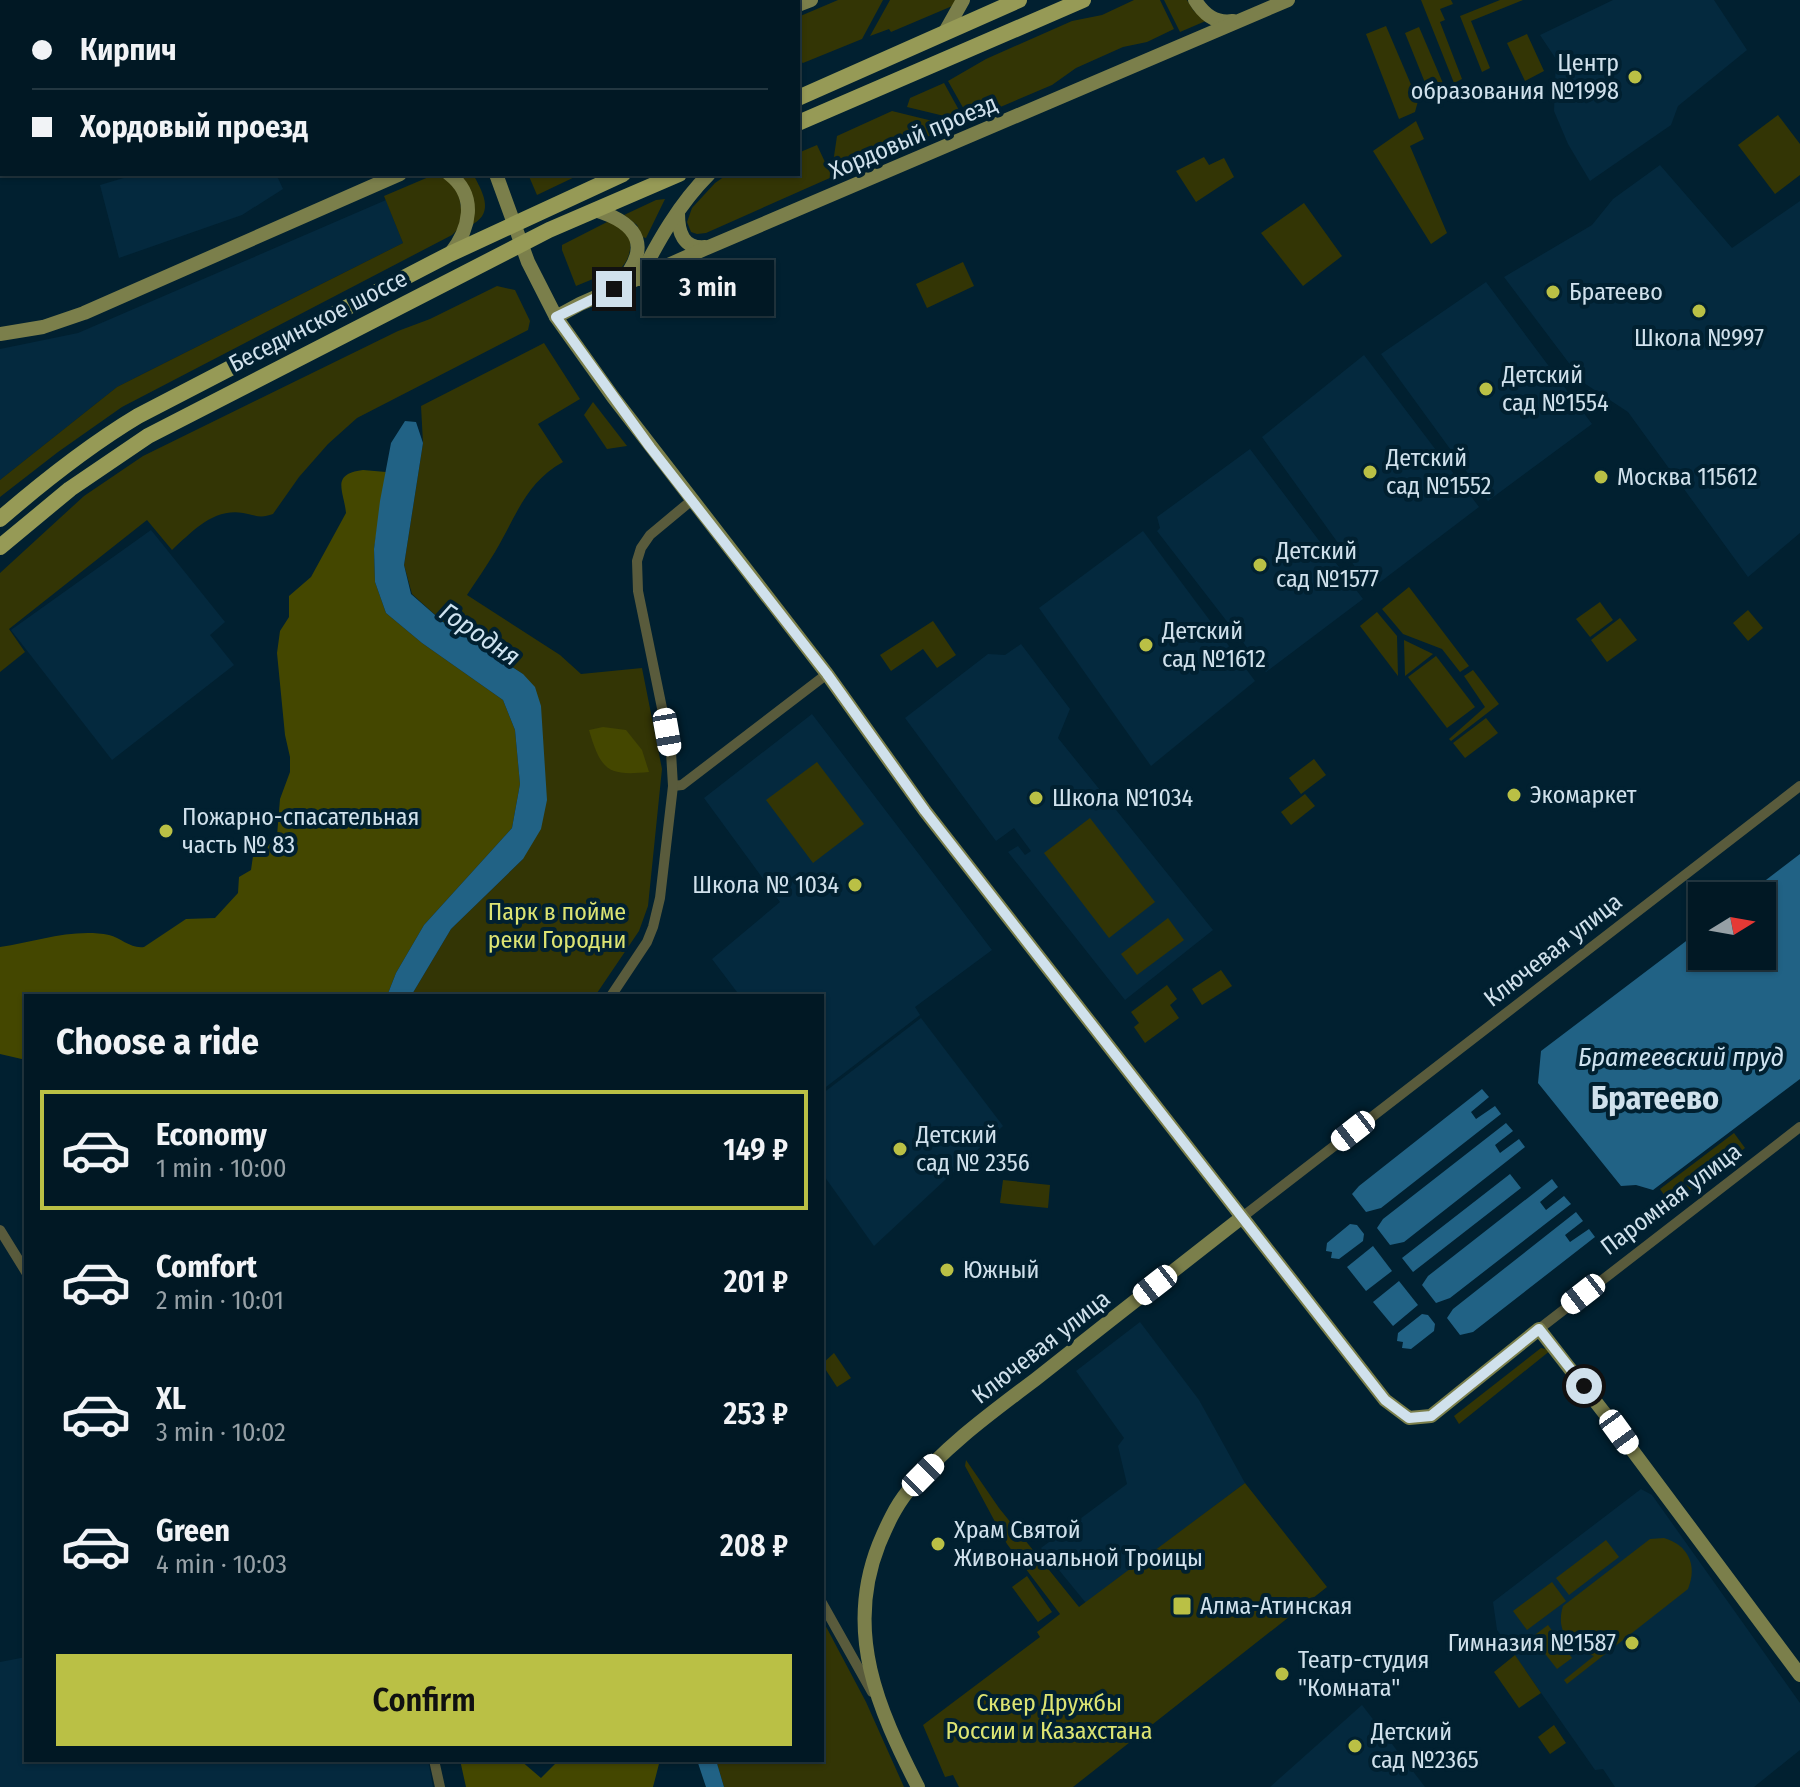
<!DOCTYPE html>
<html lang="en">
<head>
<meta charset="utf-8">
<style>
	:root { --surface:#011824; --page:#0f2531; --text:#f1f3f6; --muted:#96a0a6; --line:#233741; --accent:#bac045 }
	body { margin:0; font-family:"Fira Sans Condensed",sans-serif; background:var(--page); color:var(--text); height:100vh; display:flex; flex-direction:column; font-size:30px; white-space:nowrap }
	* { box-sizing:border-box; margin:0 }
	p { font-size:26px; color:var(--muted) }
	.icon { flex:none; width:44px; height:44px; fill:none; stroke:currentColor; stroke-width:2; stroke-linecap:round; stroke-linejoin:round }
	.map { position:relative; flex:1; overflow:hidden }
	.panel { position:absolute; left:24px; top:994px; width:800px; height:768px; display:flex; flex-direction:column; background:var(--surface); border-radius:0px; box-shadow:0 2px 6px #0004,0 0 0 2px var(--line) }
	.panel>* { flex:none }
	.hud { position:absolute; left:0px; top:0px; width:800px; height:176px; box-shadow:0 2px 6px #0004,0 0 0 2px var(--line); display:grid; align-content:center; height:176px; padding:0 32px; background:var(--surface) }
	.needle { width:52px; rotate:79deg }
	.fabs { position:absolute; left:1688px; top:882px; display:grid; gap:16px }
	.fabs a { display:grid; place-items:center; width:88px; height:88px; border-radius:0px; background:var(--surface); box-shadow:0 2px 6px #0004,0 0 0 2px var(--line); font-size:40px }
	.end { position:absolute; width:36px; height:36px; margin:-18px; border:10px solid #d0e1ec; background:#111; box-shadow:0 0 0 4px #111 }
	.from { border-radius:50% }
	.bubble { position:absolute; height:56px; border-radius:0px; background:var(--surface); box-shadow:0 2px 6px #0004,0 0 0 2px var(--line); font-size:26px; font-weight:600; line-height:56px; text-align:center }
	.car { position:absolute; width:24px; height:48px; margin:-24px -12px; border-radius:10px; box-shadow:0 0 6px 2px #0007; background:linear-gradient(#fff 24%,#345 0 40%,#fff 0 76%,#345 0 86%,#fff 0) }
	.hud b { display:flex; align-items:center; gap:28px; height:76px; font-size:30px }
	.hud b+b { border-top:2px solid var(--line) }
	.hud i { width:20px; height:20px; background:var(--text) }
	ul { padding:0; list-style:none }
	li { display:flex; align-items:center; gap:24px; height:120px; margin:0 16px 12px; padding:0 16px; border:4px solid transparent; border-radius:0px }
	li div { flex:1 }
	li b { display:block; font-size:30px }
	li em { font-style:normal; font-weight:600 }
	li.selected { border-color:var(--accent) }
	li>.icon { width:72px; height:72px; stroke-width:1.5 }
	h2 { padding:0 32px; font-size:36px; line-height:96px }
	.cta { display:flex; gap:16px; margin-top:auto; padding:16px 32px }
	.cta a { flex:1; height:92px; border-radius:0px; background:var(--accent); color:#111; font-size:32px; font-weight:600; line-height:92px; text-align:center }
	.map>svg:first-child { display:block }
	.built { fill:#04293e }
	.green { fill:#333505 }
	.forest { fill:#444700 }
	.water { fill:#216285 }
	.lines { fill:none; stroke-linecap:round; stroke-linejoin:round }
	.street { stroke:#595b3c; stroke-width:10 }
	.secondary { stroke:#7b7f4b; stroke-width:14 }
	.primary { stroke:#969a56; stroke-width:16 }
	.route { stroke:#d0e1ec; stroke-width:10 }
	.poi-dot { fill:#bac045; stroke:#012030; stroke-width:3 }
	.labels { text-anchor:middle; stroke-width:8; stroke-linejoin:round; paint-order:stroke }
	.poi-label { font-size:24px; fill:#d0e1ec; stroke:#012030; text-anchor:start }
	.street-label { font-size:24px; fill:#d0e1ec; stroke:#012030 }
	.park-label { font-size:24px; fill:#dde472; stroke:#012030 }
	.water-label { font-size:26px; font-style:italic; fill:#cfe3f0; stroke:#012030 }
	.district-label { font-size:32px; font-weight:bold; fill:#d0e1ec; stroke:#012030 }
</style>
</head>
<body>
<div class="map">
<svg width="1800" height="1787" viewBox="0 0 1800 1787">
	<rect width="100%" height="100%" fill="#012030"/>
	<g class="built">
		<polygon points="1613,0 1714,0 1747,50 1678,106 1671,125 1590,181 1568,144 1554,111 1556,59 1540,35"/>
		<polygon points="1660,165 1732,248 1800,201 1800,533 1748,577 1628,412 1584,383 1504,277 1592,225 1613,199"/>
		<polygon points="137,174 276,174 283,189 242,215 119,258 100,185"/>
		<polygon points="386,200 403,243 117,387 0,480 0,349 78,333"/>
		<polygon points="1486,282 1592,424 1488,501 1381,354"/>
		<polygon points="1364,355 1479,507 1371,589 1262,437"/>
		<polygon points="1250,449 1363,599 1266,672 1157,531 1160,528 1157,517"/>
		<polygon points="151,530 225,622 210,635 234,665 112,760 11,630"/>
		<polygon points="1143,531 1255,681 1151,766 1039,608"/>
		<polygon points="1021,644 1070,709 1058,738 1213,930 1125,1000 1008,852 1018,846 1025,855 1031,851 1014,828 996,841 905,718 988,654 1005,655"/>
		<polygon points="812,714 992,950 915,1007 920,1015 822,1090 822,996 740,996 712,959 780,902 704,798"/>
		<polygon points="921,1018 1003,1126 874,1246 822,1173 822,1094"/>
		<polygon points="1140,1322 1199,1400 1245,1483 1086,1603 1041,1548 1127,1484 1118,1446 1124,1438 1076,1371"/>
		<polygon points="1641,1489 1652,1495 1800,1703 1800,1750 1754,1787 1615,1787 1603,1769 1595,1770 1497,1630 1493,1602"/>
		<polygon points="26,1657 26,1760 428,1760 433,1787 0,1787 0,1662"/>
		<polygon points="1362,1705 1425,1787 1270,1787"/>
	</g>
	<g class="green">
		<polygon points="838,0 883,0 862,39 803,63 798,60 798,17"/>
		<polygon points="890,0 958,0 957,4 891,32 889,29 870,36"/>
		<polygon points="1134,0 1160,0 1174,29 1147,42 1123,47 1076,68 1052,85 970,120 948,81 986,59 1072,21 1102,15"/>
		<polygon points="1164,0 1187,0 1194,11 1208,20 1180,32"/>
		<polygon points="1421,0 1451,0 1453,4 1440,9 1445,20 1440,22 1462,79 1454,83"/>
		<polygon points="1500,0 1523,0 1471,21 1490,68 1482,72 1460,16"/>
		<polygon points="1386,26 1418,101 1415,112 1399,119 1366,34"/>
		<polygon points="1419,27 1445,88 1430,95 1405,33"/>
		<polygon points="1527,34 1544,71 1525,81 1507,43"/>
		<polygon points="944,83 965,121 907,107 910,98"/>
		<polygon points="892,111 953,126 838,174 833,163 837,136"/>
		<polygon points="1778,115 1800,144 1800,175 1775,194 1738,145"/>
		<polygon points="1416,121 1424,139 1410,146 1447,233 1431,244 1373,151"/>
		<polygon points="817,145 832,177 706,233 697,234 691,232 687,222 692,208 715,183 728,174 798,174 798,153"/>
		<polygon points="1204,157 1209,165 1224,158 1234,177 1196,202 1176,171"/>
		<path d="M 458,174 L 473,174 C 482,191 495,212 473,224 L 473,200 Z"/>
		<polygon points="528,174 581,174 537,195"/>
		<path d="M 431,176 C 461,175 461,202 462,225 L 452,235 L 122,407 L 58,452 L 0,497 L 0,480 L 117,387 L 403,243 L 384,196 Z"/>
		<polygon points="665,199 646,238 642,237 637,225 624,215 656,200"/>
		<polygon points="1304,203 1342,256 1303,286 1261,233"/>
		<path d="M 611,220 L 630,237 C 631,248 630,258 622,267 L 576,286 L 562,250 L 562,245 Z"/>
		<polygon points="963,262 974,286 927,308 916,284"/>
		<path d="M 497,286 L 515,290 L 530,321 L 528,330 L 357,418 L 328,444 L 299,477 L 273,514 C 260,519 255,515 243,513 C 213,508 192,532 172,550 L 147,520 L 9,629 L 25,652 L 0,672 L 0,573 L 84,496 L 143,456 L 398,331 L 430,319 Z"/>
		<path d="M 544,343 L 580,399 L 538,424 L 563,462 C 525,483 516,517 495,552 C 486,567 476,581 467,595 L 560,655 L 581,674 L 642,668 L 662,769 L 648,906 L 639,931 L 595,996 L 411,996 L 451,929 L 523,859 L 523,674 L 443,622 L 412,594 L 404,565 L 423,443 L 421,406 Z"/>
		<polygon points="593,402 627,446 607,449 584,415"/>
		<polygon points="1409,587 1469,666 1460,672 1442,649 1403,634 1382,609"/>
		<polygon points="1600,602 1613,620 1590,637 1576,619"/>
		<polygon points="1748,610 1763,628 1748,641 1733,623"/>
		<polygon points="1377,612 1397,636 1398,676 1360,626"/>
		<polygon points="1620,618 1637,640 1607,662 1591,640"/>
		<polygon points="933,621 956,655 937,668 923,649 891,671 880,655"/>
		<polygon points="1404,640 1433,654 1405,676"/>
		<polygon points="1436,656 1475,707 1447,728 1408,677"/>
		<polygon points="1473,670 1499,704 1451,741 1449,739 1485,707 1464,676"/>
		<polygon points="1486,718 1498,733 1465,758 1453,743"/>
		<polygon points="1314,759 1326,775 1301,794 1289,778"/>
		<polygon points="817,762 864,824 813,863 766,800"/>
		<polygon points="1305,794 1315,806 1291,825 1281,812"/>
		<polygon points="1090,818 1155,902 1109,938 1044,853"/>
		<polygon points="1168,918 1184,940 1137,975 1121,954"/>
		<polygon points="1221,970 1232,986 1202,1005 1192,989"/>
		<polygon points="1167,985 1177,999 1170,1005 1179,1018 1145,1043 1134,1027 1139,1023 1131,1012"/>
		<polygon points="1734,1133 1745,1148 1671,1205 1660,1189"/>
		<polygon points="1003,1180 1050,1185 1048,1208 1000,1203"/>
		<polygon points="1541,1348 1551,1350 1459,1424 1454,1416"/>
		<polygon points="834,1353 851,1378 837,1387 822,1364"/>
		<polygon points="966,1460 999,1508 1079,1607 1245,1483 1327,1587 1073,1787 959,1787 953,1775 945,1777 923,1725 1040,1637 1037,1632 1060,1614 1007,1544 965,1466"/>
		<path d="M 1664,1538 C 1688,1545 1698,1565 1688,1589 L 1567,1684 L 1564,1680 L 1594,1656 C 1570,1649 1555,1631 1563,1606 L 1650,1539 Z"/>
		<polygon points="1606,1540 1619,1557 1569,1595 1556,1578"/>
		<polygon points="1027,1576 1052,1612 1038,1622 1012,1587"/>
		<polygon points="1552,1582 1566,1601 1527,1630 1513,1611"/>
		<polygon points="822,1619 866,1702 904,1787 724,1787 716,1760 822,1760"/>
		<polygon points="1548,1625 1572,1658 1557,1669 1532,1637"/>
		<polygon points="1515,1655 1541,1693 1519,1708 1494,1672"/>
		<polygon points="1554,1725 1566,1743 1550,1754 1538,1737"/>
	</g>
	<g class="forest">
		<path d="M 363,470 L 386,472 L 374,549 L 375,582 L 386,613 L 422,643 L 503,700 L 515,730 L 520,784 L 512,828 L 424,925 L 396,973 L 387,996 L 26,996 L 26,1060 L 0,1054 L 0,947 C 36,942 72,928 109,935 C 121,938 131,949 144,947 L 186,919 L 215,918 L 238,893 L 239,877 L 251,870 L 253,856 L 273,842 L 277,836 L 280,799 L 290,772 L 290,757 L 285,735 L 277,653 L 280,631 L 289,617 L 289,596 L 311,577 L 346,513 C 344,491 330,474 363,470 Z"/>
		<path d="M 603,727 L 626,730 L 642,750 L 649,772 C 608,776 601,771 589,730 Z"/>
		<polygon points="460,1760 520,1760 541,1778 559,1760 660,1760 653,1787 466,1787"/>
	</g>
	<g class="water">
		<polygon points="405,421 416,422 423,443 404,565 411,594 443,622 523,674 535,687 541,706 547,800 541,829 523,859 451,929 411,996 387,996 396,973 424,925 512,828 520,784 515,730 503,700 422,643 386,613 375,582 374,549 380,501 391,443"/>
		<polygon points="1800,854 1800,1079 1653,1190 1636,1185 1621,1186 1538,1083 1541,1051 1702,929 1702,956 1762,956 1762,896 1745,896"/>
		<polygon points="1482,1089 1489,1097 1471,1112 1476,1119 1495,1106 1501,1114 1381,1208 1366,1212 1352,1194 1359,1186"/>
		<polygon points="1506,1123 1513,1131 1495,1145 1500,1153 1519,1139 1525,1147 1404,1242 1390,1245 1377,1228 1383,1219"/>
		<polygon points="1510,1174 1521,1188 1413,1272 1402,1258"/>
		<polygon points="1552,1179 1558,1187 1540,1202 1546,1210 1564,1196 1571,1204 1450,1298 1436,1303 1422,1285 1428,1276"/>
		<polygon points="1576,1212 1583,1221 1565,1235 1570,1242 1589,1229 1595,1237 1473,1332 1460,1335 1447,1318 1453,1309"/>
		<polygon points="1350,1224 1357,1225 1364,1234 1363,1241 1339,1259 1331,1258 1332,1252 1326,1251 1327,1243"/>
		<polygon points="1373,1246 1392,1271 1366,1291 1347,1267"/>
		<polygon points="1399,1281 1418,1305 1393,1326 1373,1302"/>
		<polygon points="1422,1314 1428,1315 1435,1324 1434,1331 1411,1349 1402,1348 1403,1342 1397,1341 1398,1333"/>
		<polygon points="697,1760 716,1760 724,1787 706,1787"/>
	</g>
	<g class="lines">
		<g class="street">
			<polyline points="717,0 719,2"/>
			<polyline points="673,786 682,785 827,674"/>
			<polyline points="611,996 647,942 653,927 660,898 673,786 671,752 638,591 637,561 641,548 650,535 692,500"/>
			<polyline points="1241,1218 1800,786"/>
			<polyline points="0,1230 26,1272"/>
			<polyline points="1539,1329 1800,1127"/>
			<polyline points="822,1603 872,1692"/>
			<polyline points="434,1760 440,1787"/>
		</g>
		<g class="secondary">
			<polyline points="452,0 453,2"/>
			<path d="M 1195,0 C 1204,15 1216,24 1233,21"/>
			<polyline points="798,5 811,0"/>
			<polyline points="945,32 963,0"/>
			<path d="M 449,174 C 478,196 470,229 450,254"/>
			<polyline points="496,174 528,262 556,317 613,397 827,674 925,811 1385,1400 1409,1418 1431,1416 1539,1329 1609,1419 1800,1675"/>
			<path d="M 595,210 C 641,224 652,249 617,286"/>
			<path d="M 678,213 C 678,232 683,249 705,247"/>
			<path d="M 639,279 C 658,241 679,204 709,174"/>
			<polyline points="556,317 580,304 709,247 1288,0"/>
			<polyline points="0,334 43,327 84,313 400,174"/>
			<path d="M 918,1787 C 878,1709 844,1632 879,1544 C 887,1525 895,1507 908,1491 C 944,1447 991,1413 1036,1379 C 1104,1325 1173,1271 1241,1218"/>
		</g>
		<g class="primary">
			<polyline points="798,98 1019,0"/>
			<polyline points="798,123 1083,0"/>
			<path d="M 0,519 C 44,481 88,446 138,416 L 450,254 L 623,174"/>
			<polyline points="0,547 70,489 148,436 549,230 679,174"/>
		</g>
	</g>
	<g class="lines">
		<polyline class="route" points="614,289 556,317 650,447 827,674 925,811 1385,1400 1409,1418 1431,1416 1539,1329 1584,1386"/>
	</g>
	<g class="poi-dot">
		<circle cx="1635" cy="77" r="8"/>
		<circle cx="1553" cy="292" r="8"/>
		<circle cx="1699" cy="311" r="8"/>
		<circle cx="1486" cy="389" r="8"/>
		<circle cx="1370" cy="472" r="8"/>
		<circle cx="1601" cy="477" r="8"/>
		<circle cx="1260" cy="565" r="8"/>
		<circle cx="1146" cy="645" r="8"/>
		<circle cx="1514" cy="795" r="8"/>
		<circle cx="1036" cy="798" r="8"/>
		<circle cx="166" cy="831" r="8"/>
		<circle cx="855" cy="885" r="8"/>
		<circle cx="900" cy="1149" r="8"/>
		<circle cx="947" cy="1270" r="8"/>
		<circle cx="938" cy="1544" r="8"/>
		<rect x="1172" y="1596" width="20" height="20" rx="4"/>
		<circle cx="1632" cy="1643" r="8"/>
		<circle cx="1282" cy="1674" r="8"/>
		<circle cx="1355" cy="1746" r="8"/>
	</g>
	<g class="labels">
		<g class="poi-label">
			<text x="1619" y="71" text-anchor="end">Центр<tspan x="1619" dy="28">образования №1998</tspan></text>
			<text x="1569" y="300">Братеево</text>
			<text x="1699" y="346" text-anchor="middle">Школа №997</text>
			<text x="1502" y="383">Детский<tspan x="1502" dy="28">сад №1554</tspan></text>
			<text x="1386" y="466">Детский<tspan x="1386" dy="28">сад №1552</tspan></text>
			<text x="1617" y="485">Москва 115612</text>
			<text x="1276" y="559">Детский<tspan x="1276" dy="28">сад №1577</tspan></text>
			<text x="1162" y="639">Детский<tspan x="1162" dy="28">сад №1612</tspan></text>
			<text x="1530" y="803">Экомаркет</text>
			<text x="1052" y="806">Школа №1034</text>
			<text x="182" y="825">Пожарно-спасательная<tspan x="182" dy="28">часть № 83</tspan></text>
			<text x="839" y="893" text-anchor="end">Школа № 1034</text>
			<text x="916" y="1143">Детский<tspan x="916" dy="28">сад № 2356</tspan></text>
			<text x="963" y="1278">Южный</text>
			<text x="954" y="1538">Храм Святой<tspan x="954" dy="28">Живоначальной Троицы</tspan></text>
			<text x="1200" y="1614">Алма-Атинская</text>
			<text x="1616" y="1651" text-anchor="end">Гимназия №1587</text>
			<text x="1298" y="1668">Театр-студия<tspan x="1298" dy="28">"Комната"</tspan></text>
			<text x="1371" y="1740">Детский<tspan x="1371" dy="28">сад №2365</tspan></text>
		</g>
		<g class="street-label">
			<text transform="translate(913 137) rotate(-23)" y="8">Хордовый проезд</text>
			<text transform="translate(318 321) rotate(-27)" y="8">Бесединское шоссе</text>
			<text transform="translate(1553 950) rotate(-38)" y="8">Ключевая улица</text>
			<text transform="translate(1671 1199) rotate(-37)" y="8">Паромная улица</text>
			<text transform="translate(1041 1347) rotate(-38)" y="8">Ключевая улица</text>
		</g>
		<g class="park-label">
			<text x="557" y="920">Парк в пойме<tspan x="557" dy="28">реки Городни</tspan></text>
			<text x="1049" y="1711">Сквер Дружбы<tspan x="1049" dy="28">России и Казахстана</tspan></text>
		</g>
		<g class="water-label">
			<text transform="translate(480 634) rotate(34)" y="9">Городня</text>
			<text x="1681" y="1066">Братеевский пруд</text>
		</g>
		<g class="district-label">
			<text x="1655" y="1109">Братеево</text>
		</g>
	</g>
</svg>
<div class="fabs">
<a><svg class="needle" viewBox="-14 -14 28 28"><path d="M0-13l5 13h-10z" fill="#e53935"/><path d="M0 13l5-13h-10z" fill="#96a0a6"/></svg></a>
</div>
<i class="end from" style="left:1584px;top:1386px"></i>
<i class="end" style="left:614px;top:289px"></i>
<div class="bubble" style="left:642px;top:260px;width:132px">3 min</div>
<i class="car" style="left:667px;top:732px;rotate:170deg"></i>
<i class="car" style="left:1353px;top:1131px;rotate:232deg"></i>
<i class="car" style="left:1155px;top:1285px;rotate:232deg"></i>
<i class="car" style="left:1583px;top:1294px;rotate:232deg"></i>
<i class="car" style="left:1619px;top:1432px;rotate:144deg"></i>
<i class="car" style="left:923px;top:1475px;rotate:45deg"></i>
<div class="hud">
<b><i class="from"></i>Кирпич</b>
<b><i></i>Хордовый проезд</b>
</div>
<section class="panel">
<h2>Choose a ride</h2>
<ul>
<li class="selected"><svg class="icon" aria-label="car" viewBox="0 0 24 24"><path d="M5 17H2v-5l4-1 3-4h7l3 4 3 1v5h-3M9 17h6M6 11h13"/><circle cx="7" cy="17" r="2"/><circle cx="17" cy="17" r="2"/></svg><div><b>Economy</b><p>1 min · 10:00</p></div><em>149 ₽</em></li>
<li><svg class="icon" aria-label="car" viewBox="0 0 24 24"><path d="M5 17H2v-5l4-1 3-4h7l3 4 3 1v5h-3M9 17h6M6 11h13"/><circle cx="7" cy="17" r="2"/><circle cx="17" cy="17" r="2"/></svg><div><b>Comfort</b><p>2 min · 10:01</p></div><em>201 ₽</em></li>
<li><svg class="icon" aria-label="car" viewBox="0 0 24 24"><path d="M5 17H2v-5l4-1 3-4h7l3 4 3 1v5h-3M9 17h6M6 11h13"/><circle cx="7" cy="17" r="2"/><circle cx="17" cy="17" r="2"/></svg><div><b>XL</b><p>3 min · 10:02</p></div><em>253 ₽</em></li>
<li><svg class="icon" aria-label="car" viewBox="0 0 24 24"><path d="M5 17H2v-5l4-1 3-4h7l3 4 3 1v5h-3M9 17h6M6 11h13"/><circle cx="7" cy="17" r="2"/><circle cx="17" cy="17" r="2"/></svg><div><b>Green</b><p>4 min · 10:03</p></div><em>208 ₽</em></li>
</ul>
<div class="cta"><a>Confirm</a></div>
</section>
</div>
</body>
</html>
